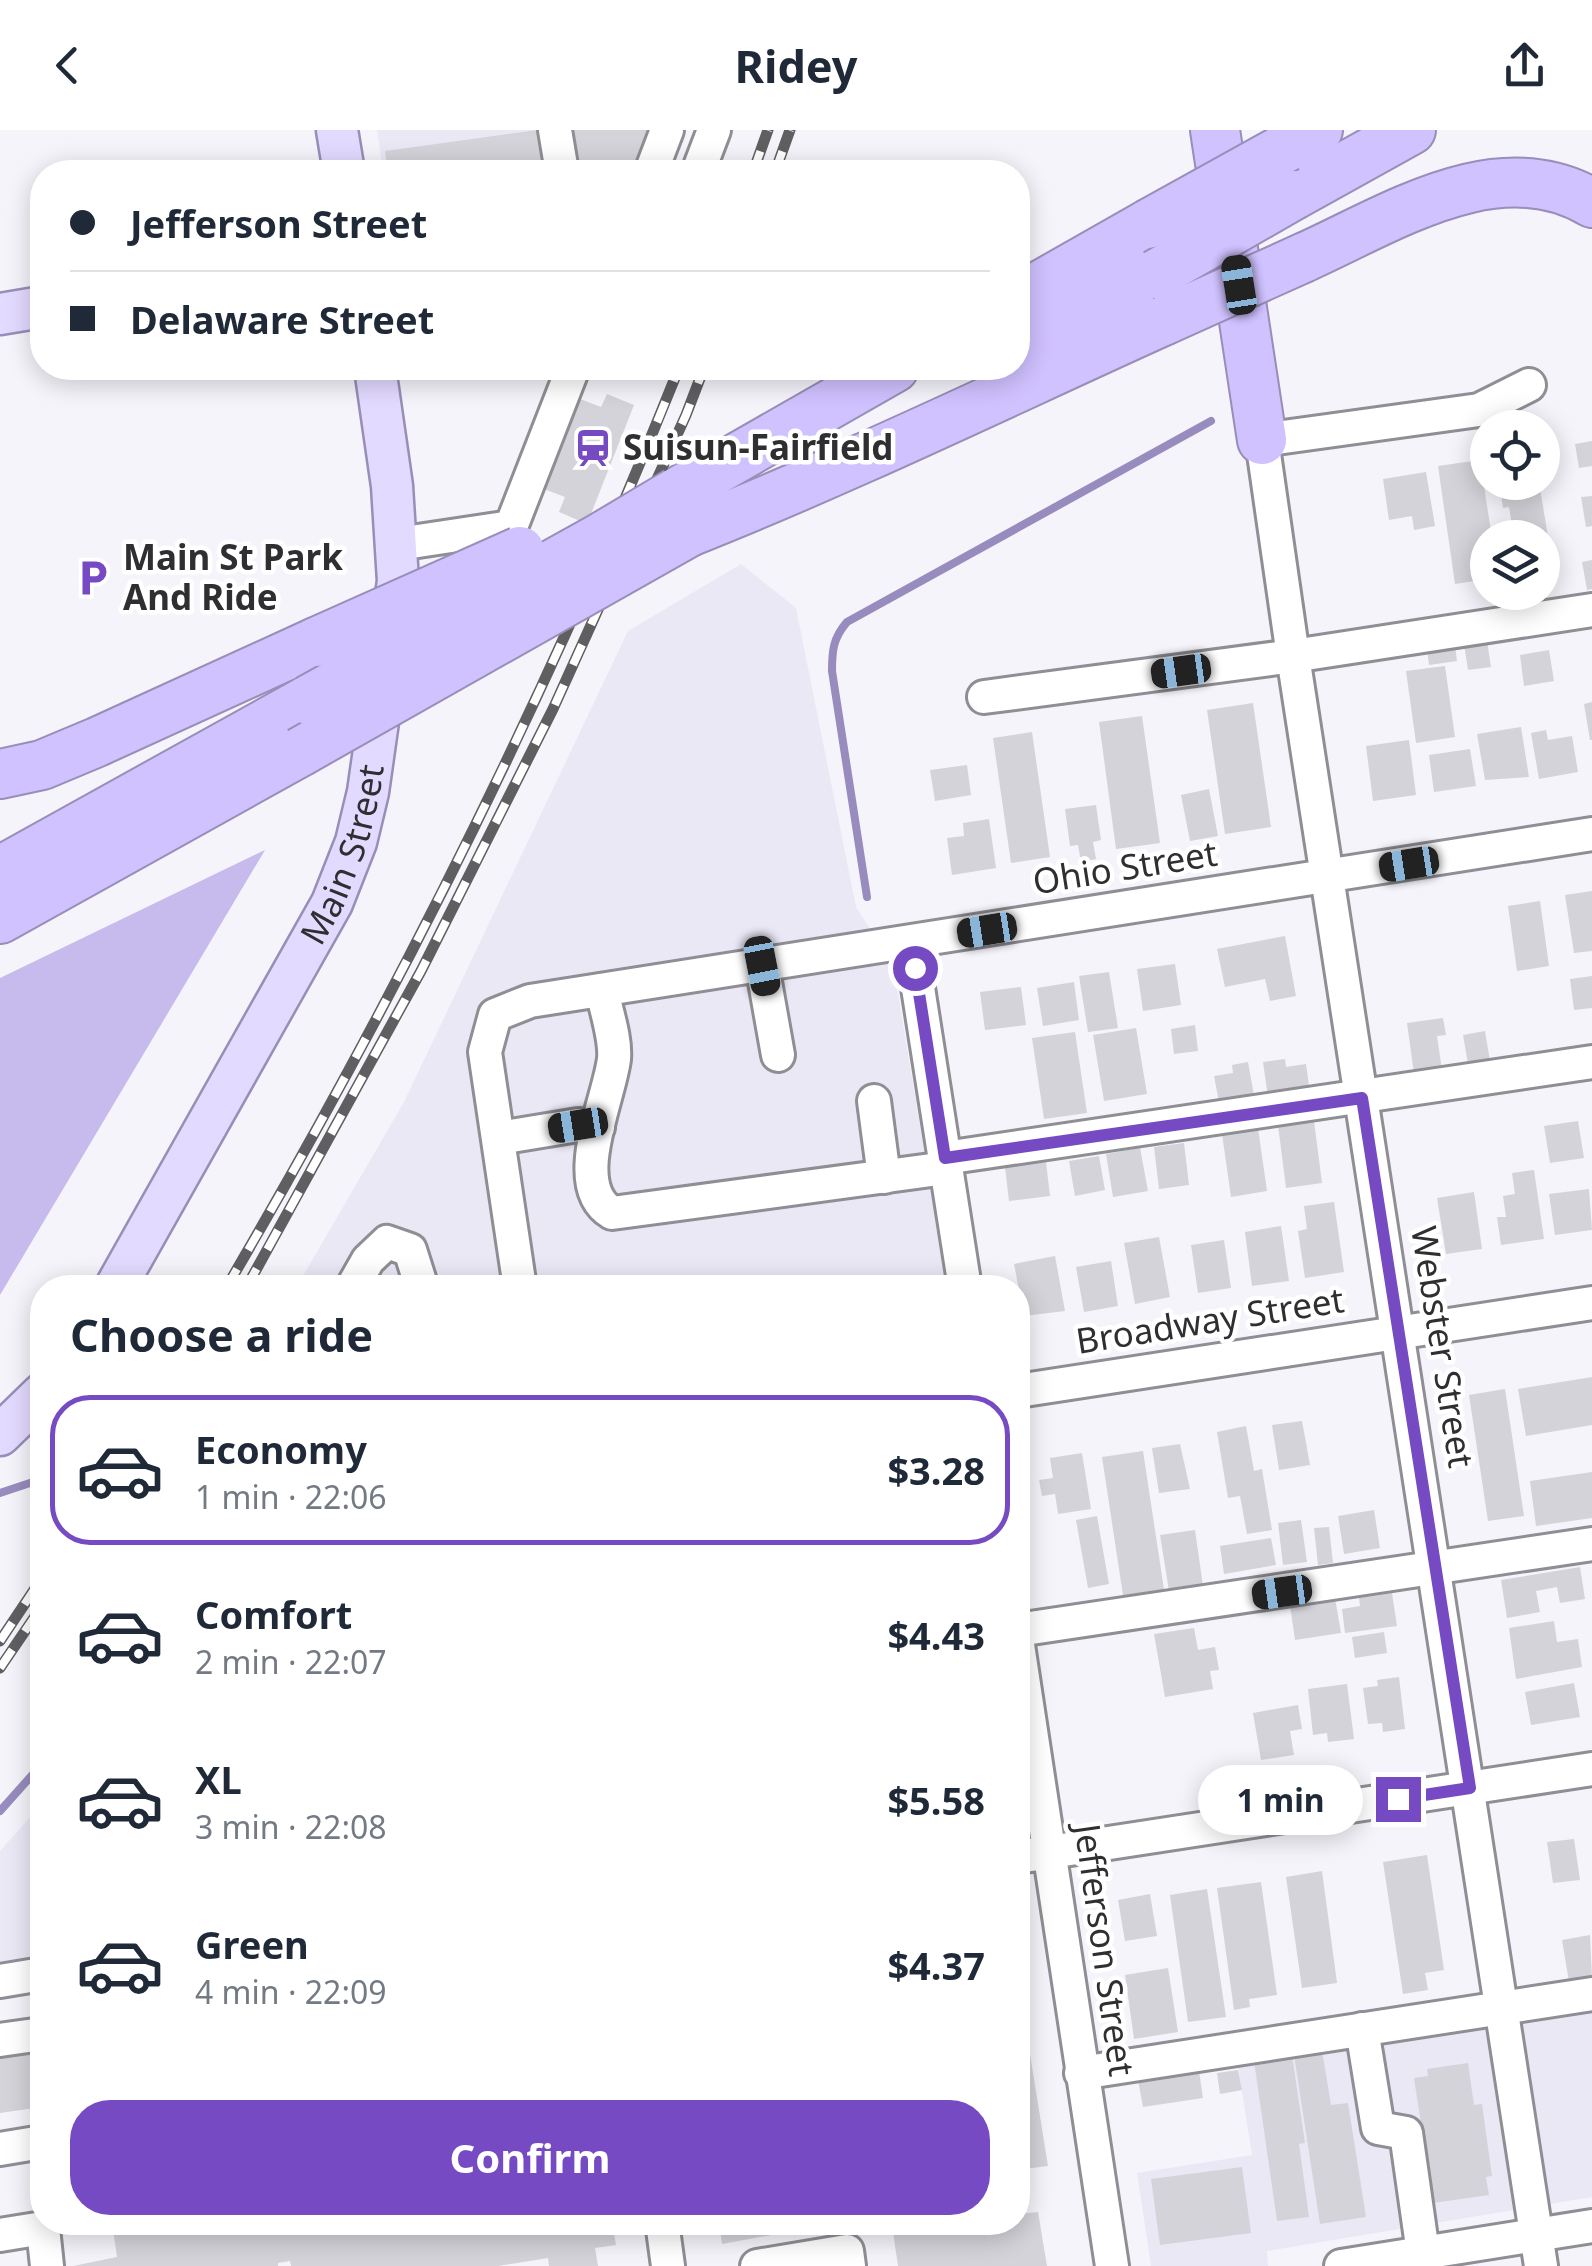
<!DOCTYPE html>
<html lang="en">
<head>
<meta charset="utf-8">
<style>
	:root { --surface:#fff; --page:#f2f2f3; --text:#1f2937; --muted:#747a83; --line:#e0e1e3; --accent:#754ac3 }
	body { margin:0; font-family:"Noto Sans",sans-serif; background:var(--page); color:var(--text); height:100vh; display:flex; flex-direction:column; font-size:38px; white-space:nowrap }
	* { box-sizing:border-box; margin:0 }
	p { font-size:32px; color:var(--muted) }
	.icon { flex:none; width:55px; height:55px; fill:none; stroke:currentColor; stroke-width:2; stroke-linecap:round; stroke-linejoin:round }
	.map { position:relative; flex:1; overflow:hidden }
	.details { position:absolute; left:30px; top:1145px; width:1000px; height:960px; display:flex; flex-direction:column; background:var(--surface); border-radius:40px; box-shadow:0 5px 25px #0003 }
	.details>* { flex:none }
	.hud { position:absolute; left:30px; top:30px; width:1000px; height:220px; border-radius:40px; box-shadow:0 5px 25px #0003; display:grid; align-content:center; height:220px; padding:0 40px; background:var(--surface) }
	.controls { position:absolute; left:1470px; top:280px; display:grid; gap:20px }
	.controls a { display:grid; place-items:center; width:90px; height:90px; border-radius:50%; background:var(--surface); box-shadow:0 5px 25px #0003; font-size:50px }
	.end { position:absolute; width:45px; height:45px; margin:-22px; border:12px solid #754ac3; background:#fff; box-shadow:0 0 0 5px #fff }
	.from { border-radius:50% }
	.bubble { position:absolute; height:70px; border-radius:35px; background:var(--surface); box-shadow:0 5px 25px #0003; font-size:32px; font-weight:700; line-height:70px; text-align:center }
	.car { position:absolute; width:30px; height:60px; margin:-30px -15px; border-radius:12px; box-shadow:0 0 8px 2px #0007; background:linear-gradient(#222 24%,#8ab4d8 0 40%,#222 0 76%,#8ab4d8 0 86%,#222 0) }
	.hud b { display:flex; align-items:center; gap:35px; height:95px; font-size:38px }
	.hud b+b { border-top:2px solid var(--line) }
	.hud i { width:25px; height:25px; background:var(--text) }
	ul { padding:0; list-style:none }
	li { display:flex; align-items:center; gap:30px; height:150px; margin:0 20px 15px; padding:0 20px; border:5px solid transparent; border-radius:40px }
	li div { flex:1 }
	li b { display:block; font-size:38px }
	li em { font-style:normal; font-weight:700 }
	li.current { border-color:var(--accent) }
	li>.icon { width:90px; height:90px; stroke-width:1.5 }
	h2 { padding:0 40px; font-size:45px; line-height:120px }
	.cta { display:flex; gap:20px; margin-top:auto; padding:20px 40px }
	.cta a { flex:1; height:115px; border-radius:40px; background:var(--accent); color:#fff; font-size:40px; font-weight:700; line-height:115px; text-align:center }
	header { display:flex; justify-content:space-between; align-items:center; height:130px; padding:0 40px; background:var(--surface); font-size:45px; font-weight:700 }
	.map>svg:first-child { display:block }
	.built { fill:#ebe8f6 }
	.green { fill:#c6bbec }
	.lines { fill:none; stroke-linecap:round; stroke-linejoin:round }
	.stream { stroke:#988bbe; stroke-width:8 }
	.building { fill:#d4d3d9 }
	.minor-casing { stroke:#8f8e94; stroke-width:38 }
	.major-casing { stroke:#988eb7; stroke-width:45 }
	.highway-casing { stroke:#988eb7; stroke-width:52 }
	.minor { stroke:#fff; stroke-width:32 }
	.major { stroke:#e3daff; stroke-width:40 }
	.highway { stroke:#d0c1ff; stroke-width:48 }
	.rail-casing { stroke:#5f5f62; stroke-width:11 }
	.rail { stroke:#fff; stroke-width:8; stroke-dasharray:22; stroke-linecap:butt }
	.highway-bridge-casing { stroke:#988eb7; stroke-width:52; stroke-linecap:butt }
	.highway-bridge { stroke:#d0c1ff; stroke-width:48 }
	.route { stroke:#754ac3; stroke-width:12 }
	.labels { text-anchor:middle; stroke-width:9; stroke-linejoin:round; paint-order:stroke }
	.poi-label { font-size:35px; font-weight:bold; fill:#2f2f31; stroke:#fff; text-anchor:start }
	.street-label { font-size:35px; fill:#2f2f31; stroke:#fff }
</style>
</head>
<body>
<header><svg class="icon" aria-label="back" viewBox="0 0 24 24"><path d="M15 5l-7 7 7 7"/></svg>Ridey<svg class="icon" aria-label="share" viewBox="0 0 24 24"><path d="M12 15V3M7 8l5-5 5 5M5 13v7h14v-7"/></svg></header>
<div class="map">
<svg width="1592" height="2136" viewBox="0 0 1592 2136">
	<rect width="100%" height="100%" fill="#f5f4fb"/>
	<g class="built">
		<polygon points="377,0 653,0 637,42 383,42"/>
		<polygon points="741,434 796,478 856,777 893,834 947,1157 296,1158 404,972 628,501"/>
		<polygon points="42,1674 42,1837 0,1844 0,1721"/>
		<polygon points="1592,1876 1592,2067 1267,2121 1268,2136 1151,2136 1137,2043 1252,2025 1237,1930"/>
	</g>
	<polygon class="green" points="265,720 0,1165 0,848"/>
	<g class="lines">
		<g class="stream">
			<path d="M 867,767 L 832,541 C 832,521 833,508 847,492 L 1211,291"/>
			<polyline points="0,1363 42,1349"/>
			<polyline points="0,1681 42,1634"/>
		</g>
	</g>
	<g class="building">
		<polygon points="537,0 543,42 388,42 385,21"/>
		<polygon points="566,0 648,0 649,7 636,42 573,42"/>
		<polygon points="607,264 634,275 587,394 559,382 565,367 544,359 580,269 601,277"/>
		<polygon points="1592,311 1592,336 1579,338 1575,314"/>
		<polygon points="1480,330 1492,408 1488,408 1488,449 1455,454 1438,336"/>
		<polygon points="1426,342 1435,396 1414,400 1412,386 1389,390 1383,349"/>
		<polygon points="1499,352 1539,352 1551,425 1542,427 1542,408 1514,408 1509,377 1503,378"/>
		<polygon points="1592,366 1592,396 1586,397 1581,367"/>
		<polygon points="1592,430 1592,459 1587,460 1582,432"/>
		<polygon points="1487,511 1491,537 1468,540 1464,514"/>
		<polygon points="1455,516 1457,531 1429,535 1427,519"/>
		<polygon points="1549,520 1554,551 1524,556 1520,525"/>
		<polygon points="1445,536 1455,607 1416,613 1406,541"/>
		<polygon points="1592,572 1592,610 1590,610 1584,574"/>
		<polygon points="1253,573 1271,697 1225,704 1207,580"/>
		<polygon points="1142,586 1160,713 1116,719 1099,592"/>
		<polygon points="1521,597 1529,647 1485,650 1477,604"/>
		<polygon points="1546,600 1548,610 1572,606 1578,642 1539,649 1531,603"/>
		<polygon points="1032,602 1050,727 1011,733 993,608"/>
		<polygon points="1409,610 1416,665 1373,671 1366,616"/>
		<polygon points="1470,619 1476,656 1434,662 1429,625"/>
		<polygon points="967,635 971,665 935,671 930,640"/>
		<polygon points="1209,659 1218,706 1190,711 1181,665"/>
		<polygon points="1096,675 1101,710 1093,712 1096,729 1081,732 1078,715 1070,716 1065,679"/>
		<polygon points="989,689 996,738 952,745 947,708 964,706 963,693"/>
		<polygon points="1592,761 1592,821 1574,823 1565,765"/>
		<polygon points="1540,771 1549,836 1517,841 1508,776"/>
		<polygon points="1285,806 1296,866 1270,871 1265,849 1225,857 1217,819"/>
		<polygon points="1175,834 1181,875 1143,881 1137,839"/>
		<polygon points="1109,842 1118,898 1088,902 1079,846"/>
		<polygon points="1592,846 1592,878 1574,880 1570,849"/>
		<polygon points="1074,852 1079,890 1043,896 1037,858"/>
		<polygon points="1021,857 1026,895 985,900 980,862"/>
		<polygon points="1443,888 1446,905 1437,906 1442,940 1414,944 1407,893"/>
		<polygon points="1195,895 1198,921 1174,924 1171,899"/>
		<polygon points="1136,898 1147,964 1104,971 1093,905"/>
		<polygon points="1485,901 1491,937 1469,940 1463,905"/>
		<polygon points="1075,902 1087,983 1044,989 1032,908"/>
		<polygon points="1285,929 1286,937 1306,934 1310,963 1268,968 1263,932"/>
		<polygon points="1248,932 1255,971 1220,977 1214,946 1233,943 1232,935"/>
		<polygon points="1314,991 1322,1053 1286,1058 1278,995"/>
		<polygon points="1578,991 1584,1028 1550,1033 1544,996"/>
		<polygon points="1258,998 1267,1061 1231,1067 1222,1004"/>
		<polygon points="1184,1013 1189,1055 1159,1059 1154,1017"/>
		<polygon points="1140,1018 1148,1061 1113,1067 1106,1024"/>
		<polygon points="1099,1026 1105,1060 1075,1066 1069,1031"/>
		<polygon points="1046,1032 1050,1066 1009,1071 1005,1037"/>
		<polygon points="1534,1040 1544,1109 1501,1115 1497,1087 1506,1087 1503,1066 1515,1064 1512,1043"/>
		<polygon points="1589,1059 1592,1100 1555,1105 1549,1064"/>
		<polygon points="1474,1062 1482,1119 1446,1124 1437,1068"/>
		<polygon points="1334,1072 1344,1142 1305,1148 1298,1101 1307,1099 1304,1076"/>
		<polygon points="1281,1096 1289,1151 1252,1156 1245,1102"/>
		<polygon points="1159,1107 1170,1167 1135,1174 1124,1113"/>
		<polygon points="1224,1110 1231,1158 1198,1163 1191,1115"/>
		<polygon points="1055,1126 1065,1181 1024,1186 1014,1134"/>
		<polygon points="1111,1131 1118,1176 1084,1182 1076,1137"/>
		<polygon points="1592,1247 1592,1295 1526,1306 1518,1259"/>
		<polygon points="1505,1259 1524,1386 1488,1391 1469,1265"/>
		<polygon points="1302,1291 1310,1335 1279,1340 1272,1295"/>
		<polygon points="1246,1296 1254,1341 1262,1339 1272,1400 1247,1404 1240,1366 1228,1368 1217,1302"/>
		<polygon points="1180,1314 1190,1359 1159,1363 1152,1318"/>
		<polygon points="1143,1321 1165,1466 1124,1472 1102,1327"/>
		<polygon points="1082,1323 1091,1379 1058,1384 1055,1364 1042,1366 1039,1350 1053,1348 1050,1328"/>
		<polygon points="1592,1342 1592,1388 1536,1396 1530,1351"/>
		<polygon points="1374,1380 1380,1418 1344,1424 1338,1386"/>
		<polygon points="1097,1386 1109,1454 1088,1458 1076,1390"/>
		<polygon points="1301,1390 1307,1432 1283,1435 1278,1393"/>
		<polygon points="1329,1397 1333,1433 1318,1435 1314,1398"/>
		<polygon points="1195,1400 1203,1456 1169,1461 1160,1405"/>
		<polygon points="1271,1408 1276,1435 1224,1444 1220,1416"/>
		<polygon points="1580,1437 1585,1469 1560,1473 1557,1457 1536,1461 1540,1482 1507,1488 1501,1450"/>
		<polygon points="1392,1463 1397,1496 1345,1503 1342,1479 1360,1476 1359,1468"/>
		<polygon points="1335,1468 1341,1503 1295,1510 1290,1475"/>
		<polygon points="1554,1491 1557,1512 1578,1509 1582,1537 1516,1549 1509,1498"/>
		<polygon points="1194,1498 1198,1520 1215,1517 1219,1540 1210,1541 1213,1559 1165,1567 1154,1504"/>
		<polygon points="1384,1502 1387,1523 1355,1528 1352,1507"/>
		<polygon points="1399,1547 1405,1599 1383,1602 1382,1593 1368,1594 1363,1558 1378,1556 1377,1550"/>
		<polygon points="1574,1553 1580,1587 1531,1595 1525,1562"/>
		<polygon points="1347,1554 1354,1609 1328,1612 1327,1603 1313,1605 1308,1559"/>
		<polygon points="1298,1575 1302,1599 1290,1601 1294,1625 1261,1630 1253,1583"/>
		<polygon points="42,1703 42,1732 38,1733 34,1705"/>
		<polygon points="1574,1709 1580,1750 1553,1753 1547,1712"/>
		<polygon points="1427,1725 1444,1840 1425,1843 1428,1860 1403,1864 1383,1732"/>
		<polygon points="1322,1741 1337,1853 1302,1858 1286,1747"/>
		<polygon points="1261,1752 1277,1865 1249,1869 1250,1877 1234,1880 1217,1758"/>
		<polygon points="1207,1759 1226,1887 1188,1892 1170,1765"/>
		<polygon points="1150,1764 1157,1806 1125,1811 1118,1770"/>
		<polygon points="1590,1805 1592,1849 1569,1852 1562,1810"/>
		<polygon points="1168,1838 1178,1902 1134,1909 1125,1845"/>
		<polygon points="1020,1862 1048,2036 1024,2039 1027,2047 1018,2048"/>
		<polygon points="1322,1920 1331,1975 1348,1973 1366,2087 1320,2094 1294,1925"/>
		<polygon points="42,1921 42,1977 0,1983 0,1928"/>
		<polygon points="1292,1925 1305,2013 1299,2014 1309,2087 1277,2091 1254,1931"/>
		<polygon points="1468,1933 1474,1975 1482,1974 1492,2046 1486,2047 1489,2065 1433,2073 1414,1948 1428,1946 1427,1939"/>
		<polygon points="1238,1940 1242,1960 1220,1964 1217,1943"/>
		<polygon points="1199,1941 1203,1968 1143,1977 1138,1950"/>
		<polygon points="1242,2037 1251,2103 1160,2115 1151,2049"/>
		<polygon points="1038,2082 1047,2136 898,2136 893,2102 961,2092 1018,2092 1018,2084"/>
		<polygon points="112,2092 612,2092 616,2115 595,2118 598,2136 549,2136 548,2128 498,2136 291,2136 290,2131 278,2133 278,2136 73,2136 117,2127"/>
		<polygon points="719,2092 831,2092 831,2094 722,2114"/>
	</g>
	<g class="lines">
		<g class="minor-casing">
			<g id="minor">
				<polyline points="555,0 562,42"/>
				<polyline points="651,42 667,0"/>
				<polyline points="698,42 714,0"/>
				<polyline points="1529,255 1479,280 1262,310 1293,526 1541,2136"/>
				<polyline points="398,414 511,397 573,238"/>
				<polyline points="984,567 1293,526 1592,480"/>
				<polyline points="911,813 965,1158"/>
				<polyline points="762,835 778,925"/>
				<path d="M 602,860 C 606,881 616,908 614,929 C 609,970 567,1056 612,1083 L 946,1038"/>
				<polyline points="874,971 884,1047"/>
				<polyline points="499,1008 578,995 598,997"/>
				<polyline points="945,1028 1592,932"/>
				<polyline points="352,1158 368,1130 387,1112 410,1120 422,1158"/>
				<polyline points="520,1158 485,922 495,885 530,871 1592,704"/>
				<polyline points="1018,1261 1592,1173"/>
				<polyline points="1018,1500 1592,1414"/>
				<polyline points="1018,1515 1112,2136"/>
				<polyline points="1018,1727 1592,1639"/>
				<polyline points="0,1851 42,1844"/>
				<polyline points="1362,1899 1378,1998 1406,2003 1423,2123"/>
				<polyline points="0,1910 42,1904"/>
				<polyline points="1081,1943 1592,1864"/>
				<polyline points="0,2019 42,2012"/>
				<polyline points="662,2092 668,2136"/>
				<polyline points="0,2105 43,2098 47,2136"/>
				<polyline points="757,2136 847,2121 849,2136"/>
				<polyline points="1341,2136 1592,2096"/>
			</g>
		</g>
		<g class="major-casing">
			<g id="major">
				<polyline points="337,0 344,42"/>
				<polyline points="0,184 42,177"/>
				<path id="s1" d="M 115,1158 L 332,773 L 356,712 L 368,662 L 398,451 L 392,356 L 375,238"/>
				<polyline points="0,1305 42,1264"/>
			</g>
		</g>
		<g class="highway-casing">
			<g id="highway">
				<polyline points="1215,0 1262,310"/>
				<polyline points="1287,17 1318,0"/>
				<polyline points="1294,65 1411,0"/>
				<path d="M 1303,128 C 1390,89 1498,17 1592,73"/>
				<polyline points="1018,168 1148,94"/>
				<polyline points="1018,219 1156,144"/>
				<polyline points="677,362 894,238"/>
				<path d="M 689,402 C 850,338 1006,262 1163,191"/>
				<polyline points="0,644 42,635 97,612 316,512"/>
				<polyline points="0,741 308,570"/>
				<polyline points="0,789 300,622"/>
			</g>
		</g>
		<use href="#minor" class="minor"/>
		<use href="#major" class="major"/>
		<use href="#highway" class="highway"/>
		<g class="rail-casing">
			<g id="rail">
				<polyline points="753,42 768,0"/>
				<polyline points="775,42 790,0"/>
				<path d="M 226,1158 C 399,863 552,555 679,238"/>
				<polyline points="246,1158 421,841 553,579 686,285 704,238"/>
				<polyline points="0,1511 42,1448"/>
				<polyline points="0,1538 42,1476"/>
			</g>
		</g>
		<use href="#rail" class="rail"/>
		<g class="highway-bridge-casing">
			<g id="highway-bridge">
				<polyline points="1148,94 1287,17"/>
				<polyline points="1156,144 1294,65"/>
				<polyline points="1163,191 1303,128"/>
				<polyline points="316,512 520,421"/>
				<polyline points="308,570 598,409 677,362"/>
				<polyline points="300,622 689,402"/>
			</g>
		</g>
		<use href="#highway-bridge" class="highway-bridge"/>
	</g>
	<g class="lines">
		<polyline class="route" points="915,838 945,1028 1362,968 1470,1658 1398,1669"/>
	</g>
	<defs>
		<g id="station-bare" transform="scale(3)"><path d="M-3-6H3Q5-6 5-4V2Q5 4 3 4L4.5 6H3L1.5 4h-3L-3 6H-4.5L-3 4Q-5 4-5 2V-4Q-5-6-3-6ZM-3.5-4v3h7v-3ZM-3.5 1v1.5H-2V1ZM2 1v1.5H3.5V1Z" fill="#754ac3" stroke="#fff" stroke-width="2.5" paint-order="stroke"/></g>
		<g id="parking-bare" transform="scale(3)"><path d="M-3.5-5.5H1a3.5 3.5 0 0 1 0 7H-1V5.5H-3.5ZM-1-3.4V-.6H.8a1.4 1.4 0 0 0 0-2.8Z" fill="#754ac3" stroke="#fff" stroke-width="2.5" paint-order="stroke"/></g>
	</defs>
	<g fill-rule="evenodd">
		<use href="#station-bare" x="593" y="318"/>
		<use href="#parking-bare" x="93" y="448"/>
	</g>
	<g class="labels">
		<g class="poi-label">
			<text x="623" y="330">Suisun-Fairfield</text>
			<text x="123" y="440">Main St Park<tspan x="123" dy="40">And Ride</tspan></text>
		</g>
		<g class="street-label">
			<text dy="12" stroke="none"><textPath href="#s1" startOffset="492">Main Street</textPath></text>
			<text transform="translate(1125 738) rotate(-9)" y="12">Ohio Street</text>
			<text transform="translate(1210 1191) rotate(-9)" y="12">Broadway Street</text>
			<text transform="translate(1442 1217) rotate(81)" y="12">Webster Street</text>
			<text transform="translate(1104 1820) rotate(82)" y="12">Jefferson Street</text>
		</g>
	</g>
</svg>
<div class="controls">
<a><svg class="icon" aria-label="locate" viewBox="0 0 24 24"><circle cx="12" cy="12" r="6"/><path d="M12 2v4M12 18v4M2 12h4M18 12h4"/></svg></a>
<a><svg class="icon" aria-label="layers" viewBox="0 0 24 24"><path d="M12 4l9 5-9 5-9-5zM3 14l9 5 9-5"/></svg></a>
</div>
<i class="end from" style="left:915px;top:838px"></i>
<i class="end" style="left:1398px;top:1669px"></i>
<div class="bubble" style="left:1198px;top:1635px;width:165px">1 min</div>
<i class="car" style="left:1239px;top:155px;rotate:351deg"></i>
<i class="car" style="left:1181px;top:541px;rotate:262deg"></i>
<i class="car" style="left:1409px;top:734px;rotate:261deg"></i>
<i class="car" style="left:987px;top:800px;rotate:261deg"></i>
<i class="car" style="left:762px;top:836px;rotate:169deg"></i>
<i class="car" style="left:578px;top:995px;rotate:261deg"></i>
<i class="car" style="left:1282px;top:1462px;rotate:262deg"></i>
<div class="hud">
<b><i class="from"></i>Jefferson Street</b>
<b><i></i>Delaware Street</b>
</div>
<section class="details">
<h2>Choose a ride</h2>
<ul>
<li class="current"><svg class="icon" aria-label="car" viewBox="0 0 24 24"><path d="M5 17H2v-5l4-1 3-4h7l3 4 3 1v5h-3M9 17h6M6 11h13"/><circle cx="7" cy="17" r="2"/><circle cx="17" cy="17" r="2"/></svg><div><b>Economy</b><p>1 min · 22:06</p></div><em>$3.28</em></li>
<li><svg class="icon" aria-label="car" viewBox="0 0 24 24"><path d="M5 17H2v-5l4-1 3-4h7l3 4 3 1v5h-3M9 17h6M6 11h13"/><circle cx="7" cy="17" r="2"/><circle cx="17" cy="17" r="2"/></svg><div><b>Comfort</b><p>2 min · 22:07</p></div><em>$4.43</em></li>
<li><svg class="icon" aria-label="car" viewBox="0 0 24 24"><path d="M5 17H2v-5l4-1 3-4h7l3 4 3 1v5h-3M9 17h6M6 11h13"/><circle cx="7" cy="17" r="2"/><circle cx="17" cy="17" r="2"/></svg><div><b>XL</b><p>3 min · 22:08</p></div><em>$5.58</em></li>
<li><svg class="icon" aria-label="car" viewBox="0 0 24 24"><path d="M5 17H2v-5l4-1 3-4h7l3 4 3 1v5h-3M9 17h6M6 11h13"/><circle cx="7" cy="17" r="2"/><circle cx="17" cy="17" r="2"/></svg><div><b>Green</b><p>4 min · 22:09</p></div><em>$4.37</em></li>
</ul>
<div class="cta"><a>Confirm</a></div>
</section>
</div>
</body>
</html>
